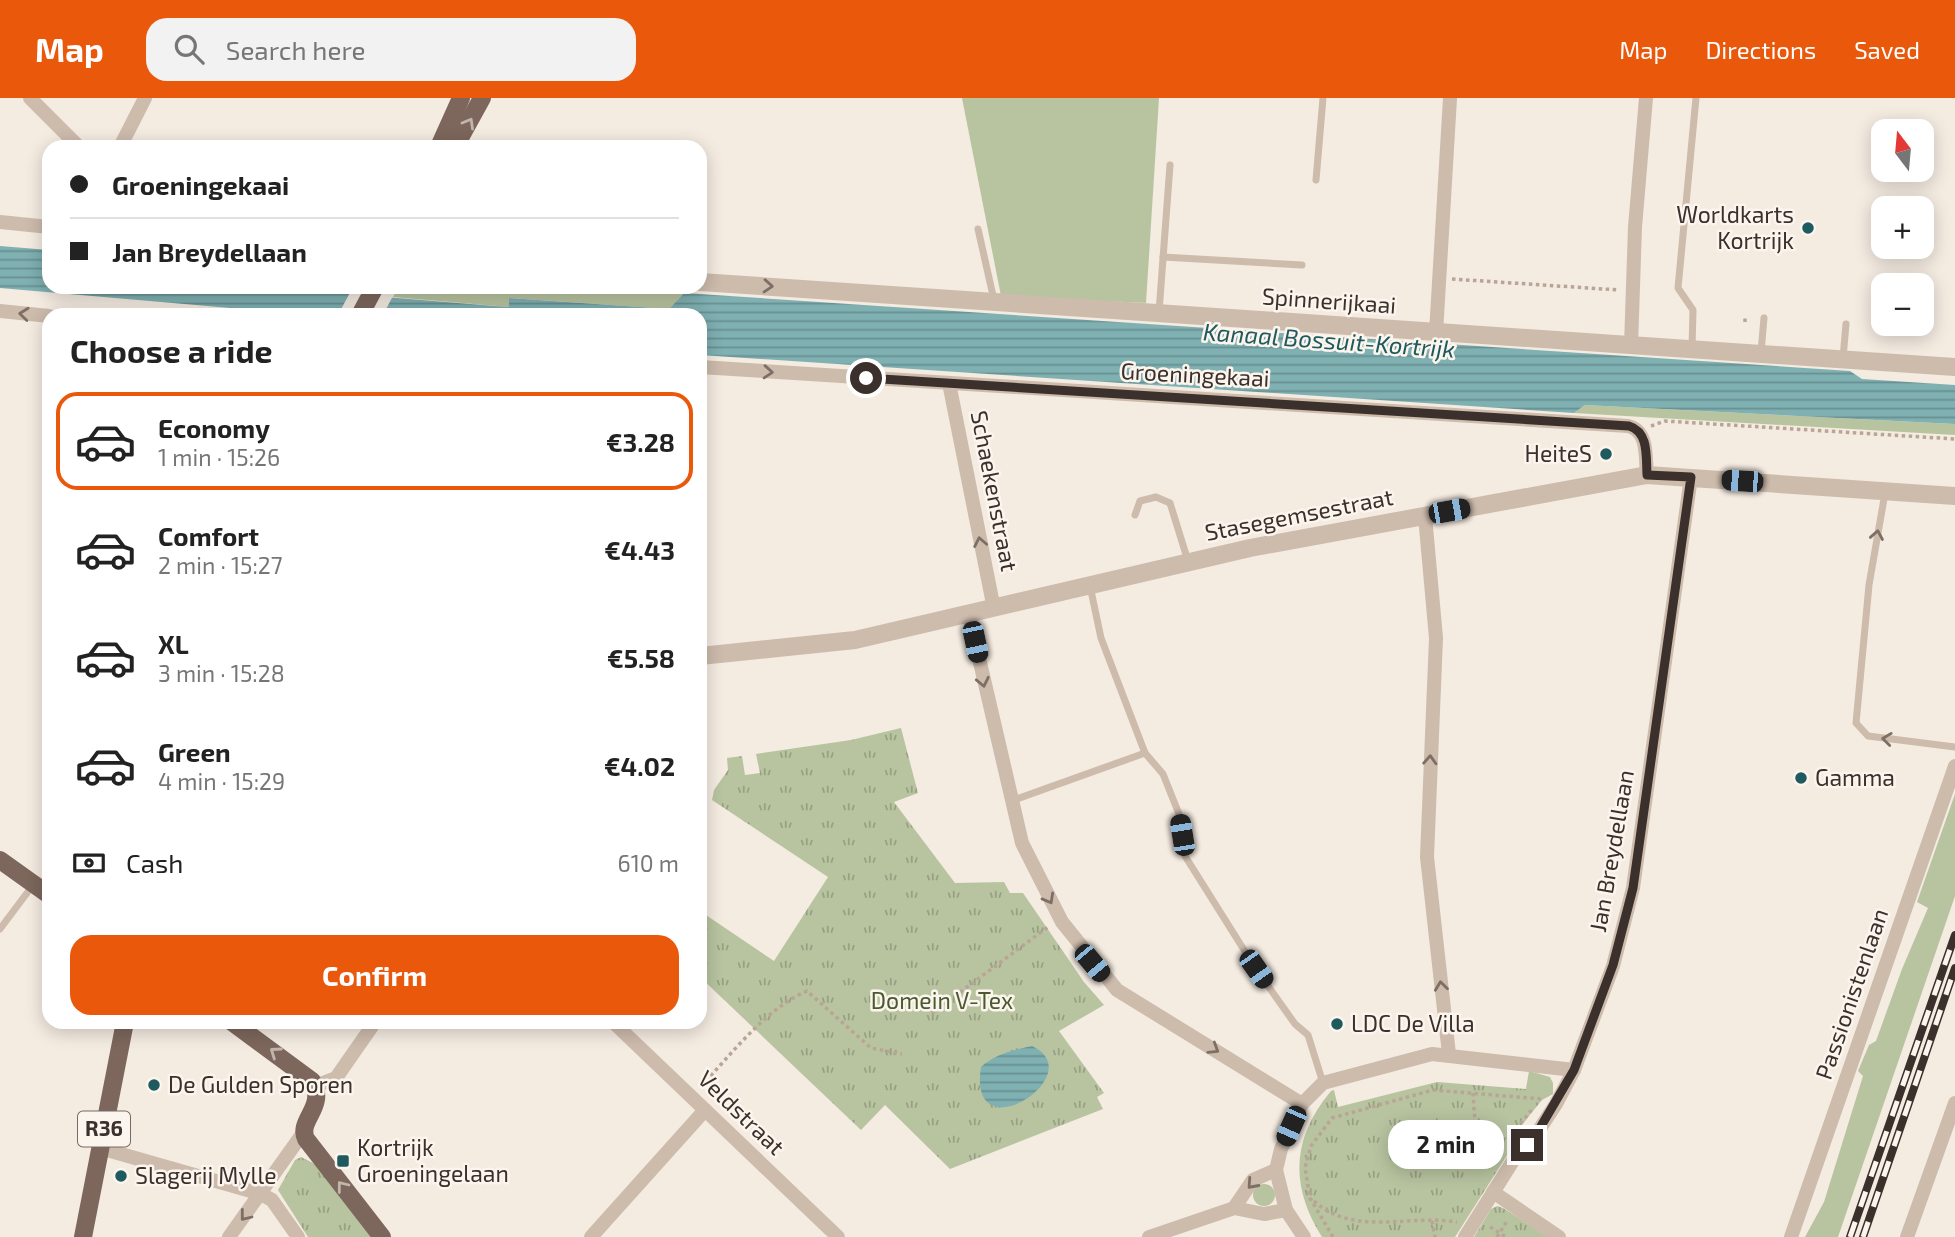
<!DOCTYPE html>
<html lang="en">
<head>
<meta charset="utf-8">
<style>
	:root { --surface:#fff; --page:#f2f2f2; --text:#222; --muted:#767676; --line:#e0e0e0; --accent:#ea580c }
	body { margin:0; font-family:"Exo 2",sans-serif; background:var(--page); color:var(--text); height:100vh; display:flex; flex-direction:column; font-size:26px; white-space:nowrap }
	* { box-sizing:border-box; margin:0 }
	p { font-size:23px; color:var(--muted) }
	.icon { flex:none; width:38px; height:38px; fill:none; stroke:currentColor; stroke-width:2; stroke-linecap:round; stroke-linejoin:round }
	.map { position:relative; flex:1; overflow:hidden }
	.side { position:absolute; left:42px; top:210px; width:665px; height:721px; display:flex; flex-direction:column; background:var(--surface); border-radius:21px; box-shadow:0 4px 18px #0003 }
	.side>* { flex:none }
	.guide { position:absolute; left:42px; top:42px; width:665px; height:154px; border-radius:21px; box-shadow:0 4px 18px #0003; display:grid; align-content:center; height:154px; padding:0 28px; background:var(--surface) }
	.needle { width:46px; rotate:344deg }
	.fabs { position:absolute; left:1871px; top:21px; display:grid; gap:14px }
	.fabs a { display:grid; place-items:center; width:63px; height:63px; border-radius:14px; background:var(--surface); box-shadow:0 4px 18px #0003; font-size:35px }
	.end { position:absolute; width:32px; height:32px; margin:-16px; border:9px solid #3b302b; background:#fff; box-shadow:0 0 0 4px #fff }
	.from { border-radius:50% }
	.bubble { position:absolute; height:49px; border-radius:21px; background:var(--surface); box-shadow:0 4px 18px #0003; font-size:23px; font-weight:700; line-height:49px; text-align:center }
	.car { position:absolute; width:21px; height:42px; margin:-21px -10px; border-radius:9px; box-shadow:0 0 5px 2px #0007; background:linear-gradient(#222 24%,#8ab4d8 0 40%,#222 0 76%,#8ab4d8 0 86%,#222 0) }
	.guide b { display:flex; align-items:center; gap:24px; height:66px; font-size:26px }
	.guide b+b { border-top:2px solid var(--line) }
	.guide i { width:18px; height:18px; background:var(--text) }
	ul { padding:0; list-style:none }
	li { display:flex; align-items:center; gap:21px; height:98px; margin:0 14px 10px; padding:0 14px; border:4px solid transparent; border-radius:21px }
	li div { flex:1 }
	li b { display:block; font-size:26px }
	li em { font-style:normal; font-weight:700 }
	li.active { border-color:var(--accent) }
	li>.icon { width:63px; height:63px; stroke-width:1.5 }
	h2 { padding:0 28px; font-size:32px; line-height:84px }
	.pay { display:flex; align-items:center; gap:18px; height:77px; padding:0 28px; font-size:26px }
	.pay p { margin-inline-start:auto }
	.action { display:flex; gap:14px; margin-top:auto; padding:14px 28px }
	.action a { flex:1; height:80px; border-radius:21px; background:var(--accent); color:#fff; font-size:28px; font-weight:700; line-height:80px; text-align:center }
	header { display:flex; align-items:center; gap:42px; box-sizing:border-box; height:98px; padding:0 35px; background:var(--accent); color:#fff }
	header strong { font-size:33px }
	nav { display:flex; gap:38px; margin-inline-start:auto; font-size:24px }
	.search { width:490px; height:63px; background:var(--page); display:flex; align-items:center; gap:18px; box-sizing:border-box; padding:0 24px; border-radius:21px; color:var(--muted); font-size:26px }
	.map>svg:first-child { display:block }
	.green { fill:#b8c4a0 }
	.park { fill:url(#park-tufts) }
	.water { fill:url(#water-rules) }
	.pier { fill:#f4ebe1 }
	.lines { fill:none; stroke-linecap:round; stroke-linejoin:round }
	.path { stroke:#b9a596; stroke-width:3.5; stroke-dasharray:3.5 3.5; stroke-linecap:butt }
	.service { stroke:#cdbbac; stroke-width:7 }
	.minor { stroke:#cdbbac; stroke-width:14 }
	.tertiary { stroke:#cdbbac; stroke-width:18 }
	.primary { stroke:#7d675c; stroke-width:18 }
	.rail-casing { stroke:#3b302b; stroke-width:8 }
	.rail { stroke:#fbf5ee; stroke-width:5; stroke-dasharray:16; stroke-linecap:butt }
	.oneway { stroke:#c2b5ac }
	.oneway2 { stroke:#7d6f65 }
	.route { stroke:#3b302b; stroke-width:9 }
	.poi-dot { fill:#1f5a5e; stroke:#fbf5ee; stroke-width:2.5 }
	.labels { text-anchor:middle; stroke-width:5; stroke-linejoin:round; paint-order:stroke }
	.shield { fill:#fbf5ee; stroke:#756b66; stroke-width:2 }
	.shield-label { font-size:21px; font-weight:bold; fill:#3b302b }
	.poi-label { font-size:23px; fill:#3b302b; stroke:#fbf5ee; text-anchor:start }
	.street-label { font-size:23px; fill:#3b302b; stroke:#fbf5ee }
	.park-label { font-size:23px; fill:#4a5a2e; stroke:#fbf5ee }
	.water-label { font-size:24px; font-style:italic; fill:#1f5a5e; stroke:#fbf5ee }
</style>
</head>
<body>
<header>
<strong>Map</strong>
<div class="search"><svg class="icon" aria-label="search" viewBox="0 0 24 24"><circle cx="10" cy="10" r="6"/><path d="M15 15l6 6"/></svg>Search here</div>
<nav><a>Map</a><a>Directions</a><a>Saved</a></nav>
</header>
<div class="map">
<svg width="1955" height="1139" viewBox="0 0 1955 1139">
	<defs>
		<pattern id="park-tufts" width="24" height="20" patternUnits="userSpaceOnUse" patternTransform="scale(1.75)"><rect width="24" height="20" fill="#b8c4a0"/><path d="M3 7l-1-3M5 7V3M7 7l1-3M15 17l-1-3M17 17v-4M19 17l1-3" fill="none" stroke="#97a083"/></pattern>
		<pattern id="water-rules" width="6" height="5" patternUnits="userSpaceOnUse" patternTransform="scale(1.75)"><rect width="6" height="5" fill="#7fb0b2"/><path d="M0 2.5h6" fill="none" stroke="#699091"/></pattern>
	</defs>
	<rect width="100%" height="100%" fill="#f4ebe1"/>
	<g class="green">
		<polygon points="962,0 1159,0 1146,205 1001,198"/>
		<polygon points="398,189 634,189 684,195 669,211 510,200 509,209 393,199"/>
		<polygon points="1585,307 1955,326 1955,337 1574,315"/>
		<polygon points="1955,696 1955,798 1838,1139 1805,1139 1824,1104 1863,978 1858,973 1869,947 1876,943 1902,871 1928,810 1917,804"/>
		<circle cx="1264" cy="1097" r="11"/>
	</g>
	<g class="park">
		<polygon points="901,630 918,695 894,704 955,785 1004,784 1010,795 1023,795 1084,884 1104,907 1059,933 1104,995 1097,999 1103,1011 950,1071 885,1007 861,1032 700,879 700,813 774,863 828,779 712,702 714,692 728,672 727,660 742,658 745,677 760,675 756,656 851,642"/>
		<path d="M 1529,973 L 1550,979 L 1553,985 L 1553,996 L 1542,1002 L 1512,1039 L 1513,1048 L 1455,1139 L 1322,1139 C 1290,1088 1291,1041 1331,993 L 1334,992 L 1338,1009 L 1437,984 L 1526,991 Z"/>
		<polygon points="301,1059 315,1066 372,1139 308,1139 278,1092 295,1062"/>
		<polygon points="1497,1108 1503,1110 1549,1139 1474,1139 1491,1111"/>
	</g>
	<g class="water">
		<polygon points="0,148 49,152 49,189 361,189 384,199 495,208 509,209 509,200 669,211 684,195 1850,273 1862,281 1955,287 1955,326 1585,307 1574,315 700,257 700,217 438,217 352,209 347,217 309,217 0,190"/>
		<path d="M 1032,948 C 1093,976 967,1058 981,969 C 995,956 1014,952 1032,948 Z"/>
	</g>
	<polygon class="pier" points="353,189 365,189 363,193 394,196 384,215 353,212 351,217 338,217"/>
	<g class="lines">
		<g class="path">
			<polyline points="1452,181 1619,192"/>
			<polyline points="1745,224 1745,218"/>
			<polyline points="1651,328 1665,323 1955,341"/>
			<polyline points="932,915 1048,829"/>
			<path d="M 701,988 C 732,956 765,911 807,893 L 871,950 L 902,956"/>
			<polyline points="1473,995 1476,1040 1493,1066"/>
			<polyline points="1510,1043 1510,1039 1533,1010"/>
			<path d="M 1314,1103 C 1353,1139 1410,1116 1457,1124"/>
			<polyline points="1432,1123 1435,1139"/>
			<polyline points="1490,1129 1506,1139"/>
			<polyline points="1333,1139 1310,1100 1305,1070 1311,1048 1332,1020 1433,992 1542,1001"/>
			<polyline points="1497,1139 1507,1123"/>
		</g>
		<g class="service">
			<polyline points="1316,82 1323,0"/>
			<polyline points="978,131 994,202"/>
			<polyline points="1163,159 1302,167"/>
			<polyline points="1159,214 1170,67"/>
			<polyline points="1692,251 1693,212 1678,190 1696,0"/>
			<polyline points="1761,254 1764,220"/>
			<polyline points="1843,260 1846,226"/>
			<polyline points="1885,395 1869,487 1856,625 1868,638 1955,649"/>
			<polyline points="1135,417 1140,403 1156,399 1170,405 1188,463"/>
			<polyline points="1090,488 1101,540 1145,655 1163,676 1179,716 1185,758 1256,871 1295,926 1308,937 1323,985"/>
			<polyline points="1011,703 1145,655"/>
			<polyline points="0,831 33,787"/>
		</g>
		<g class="minor">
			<polyline points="30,0 79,49"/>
			<polyline points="120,49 145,0"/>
			<polyline points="0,124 49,129"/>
			<polyline points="0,213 49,218"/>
			<polyline points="1436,235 1450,0"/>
			<polyline points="1631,248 1635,129 1646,0"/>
			<path d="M 700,269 L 1628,328 C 1649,333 1645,359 1647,377"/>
			<polyline points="949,285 994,511"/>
			<polyline points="1425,418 1436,540 1427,759 1449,956"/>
			<polyline points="969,517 1022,745 1062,824 1117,892 1302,1006"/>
			<polyline points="613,924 838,1139"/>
			<polyline points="315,988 336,980 375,924"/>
			<polyline points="100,1050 261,1096 272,1102 298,1139"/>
			<polyline points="1493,1094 1559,1139"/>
			<polyline points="1234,1110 1253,1082 1276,1072"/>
			<polyline points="229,1139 303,1035"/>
			<polyline points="591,1139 705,1012"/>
			<polyline points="1149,1139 1234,1110 1264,1116 1286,1112"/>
			<polyline points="1304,1139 1286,1112 1276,1072 1281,1051 1302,1006 1323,985 1432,956 1574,972"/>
			<polyline points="1465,1139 1516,1058 1537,1035 1556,1006 1574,972 1613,868 1633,790 1691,379"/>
			<polyline points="1791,1139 1955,668"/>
			<polyline points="1907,1139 1955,1005"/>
		</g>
		<g class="tertiary">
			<polyline points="700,184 1955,269"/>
			<polyline points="700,558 855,542 1250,450 1647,377 1955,398"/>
		</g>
		<g class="primary">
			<polyline points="439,49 461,0"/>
			<polyline points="455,49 482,0"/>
			<polyline points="360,217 375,189"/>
			<polyline points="0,762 49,797"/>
			<path d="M 232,924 L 312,983 C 327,1009 297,1022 306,1041 L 382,1139"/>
			<polyline points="83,1139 125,924"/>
		</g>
		<g class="rail-casing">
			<g id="rail">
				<polyline points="1850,1139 1955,837"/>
				<polyline points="1863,1139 1955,870"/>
			</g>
		</g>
		<use href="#rail" class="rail"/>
	</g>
	<defs><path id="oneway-chevron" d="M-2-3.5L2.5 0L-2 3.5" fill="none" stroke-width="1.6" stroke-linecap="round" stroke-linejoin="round" transform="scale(1.75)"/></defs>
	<g class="oneway">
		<use href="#oneway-chevron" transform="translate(469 25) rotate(-60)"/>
		<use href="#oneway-chevron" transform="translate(275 954) rotate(-145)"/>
		<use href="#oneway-chevron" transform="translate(342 1088) rotate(-128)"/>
	</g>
	<g class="oneway2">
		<use href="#oneway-chevron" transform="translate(768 188) rotate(4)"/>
		<use href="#oneway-chevron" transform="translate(24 216) rotate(-174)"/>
		<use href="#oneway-chevron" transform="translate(768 274) rotate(4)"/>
		<use href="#oneway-chevron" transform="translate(1877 437) rotate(-80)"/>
		<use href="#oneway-chevron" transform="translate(980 444) rotate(-101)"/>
		<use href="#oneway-chevron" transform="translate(983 584) rotate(78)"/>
		<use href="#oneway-chevron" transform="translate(1887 641) rotate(-173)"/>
		<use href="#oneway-chevron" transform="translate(1430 662) rotate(-87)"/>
		<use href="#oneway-chevron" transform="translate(1049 801) rotate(61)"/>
		<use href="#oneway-chevron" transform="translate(1441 888) rotate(-97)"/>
		<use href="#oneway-chevron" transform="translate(1214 951) rotate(32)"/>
		<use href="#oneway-chevron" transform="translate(1252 1086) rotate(132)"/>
		<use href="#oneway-chevron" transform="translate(245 1118) rotate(128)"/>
	</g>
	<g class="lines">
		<path class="route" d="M 866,280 L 1629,328 C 1649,334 1646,359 1647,377 L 1691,379 L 1633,790 L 1613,867 L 1574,972 L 1537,1035 L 1527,1047"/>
	</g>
	<g class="poi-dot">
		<circle cx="1808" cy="130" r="7"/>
		<circle cx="1606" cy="356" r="7"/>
		<circle cx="1801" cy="680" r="7"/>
		<circle cx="1337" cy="926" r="7"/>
		<circle cx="154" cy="987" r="7"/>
		<rect x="336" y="1056" width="14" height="14" rx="3.5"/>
		<circle cx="121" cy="1078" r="7"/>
	</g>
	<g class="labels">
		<rect class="shield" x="78" y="1013.5" width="52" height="35" rx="5"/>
		<g class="shield-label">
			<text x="104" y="1038">R36</text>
		</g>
		<g class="poi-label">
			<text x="1794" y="125" text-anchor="end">Worldkarts<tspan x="1794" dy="26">Kortrijk</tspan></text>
			<text x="1592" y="364" text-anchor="end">HeiteS</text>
			<text x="1815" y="688">Gamma</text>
			<text x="1351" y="934">LDC De Villa</text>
			<text x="168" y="995">De Gulden Sporen</text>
			<text x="357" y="1058">Kortrijk<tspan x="357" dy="26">Groeningelaan</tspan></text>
			<text x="135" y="1086">Slagerij Mylle</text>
		</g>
		<g class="street-label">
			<text transform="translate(1329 203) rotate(4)" y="8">Spinnerijkaai</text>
			<text transform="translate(1195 277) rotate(3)" y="8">Groeningekaai</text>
			<text transform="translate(994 393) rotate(79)" y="8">Schaekenstraat</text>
			<text transform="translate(1299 417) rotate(-11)" y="8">Stasegemsestraat</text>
			<text transform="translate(1612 753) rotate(-80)" y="8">Jan Breydellaan</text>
			<text transform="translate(1852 896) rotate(-71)" y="8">Passionistenlaan</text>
			<text transform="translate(741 1015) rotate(44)" y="8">Veldstraat</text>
		</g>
		<g class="park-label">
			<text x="942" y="911">Domein V-Tex</text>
		</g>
		<g class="water-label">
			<text transform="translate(1329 243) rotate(4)" y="8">Kanaal Bossuit-Kortrijk</text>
		</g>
	</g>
</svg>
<div class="fabs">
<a><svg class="needle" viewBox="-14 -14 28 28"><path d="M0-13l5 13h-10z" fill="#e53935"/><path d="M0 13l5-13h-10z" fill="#767676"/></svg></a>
<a>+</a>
<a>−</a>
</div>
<i class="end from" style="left:866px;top:280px"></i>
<i class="end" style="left:1527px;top:1047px"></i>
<div class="bubble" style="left:1388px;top:1022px;width:116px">2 min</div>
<i class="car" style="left:1742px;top:383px;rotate:274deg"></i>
<i class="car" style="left:1449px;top:413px;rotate:80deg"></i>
<i class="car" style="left:975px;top:544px;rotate:168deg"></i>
<i class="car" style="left:1182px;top:737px;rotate:351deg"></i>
<i class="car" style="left:1092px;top:865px;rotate:140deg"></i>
<i class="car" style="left:1256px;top:871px;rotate:145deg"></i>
<i class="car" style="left:1291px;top:1028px;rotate:204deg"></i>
<div class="guide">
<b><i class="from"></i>Groeningekaai</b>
<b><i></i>Jan Breydellaan</b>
</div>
<section class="side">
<h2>Choose a ride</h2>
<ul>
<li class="active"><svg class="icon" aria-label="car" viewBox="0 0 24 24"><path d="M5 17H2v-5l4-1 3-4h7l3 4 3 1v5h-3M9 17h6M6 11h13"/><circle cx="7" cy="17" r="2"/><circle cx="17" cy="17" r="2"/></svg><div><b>Economy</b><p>1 min · 15:26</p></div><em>€3.28</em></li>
<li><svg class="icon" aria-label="car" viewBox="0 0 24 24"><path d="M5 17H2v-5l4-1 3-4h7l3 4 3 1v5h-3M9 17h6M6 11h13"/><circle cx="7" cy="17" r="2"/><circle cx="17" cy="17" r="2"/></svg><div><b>Comfort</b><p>2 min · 15:27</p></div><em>€4.43</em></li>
<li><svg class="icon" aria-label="car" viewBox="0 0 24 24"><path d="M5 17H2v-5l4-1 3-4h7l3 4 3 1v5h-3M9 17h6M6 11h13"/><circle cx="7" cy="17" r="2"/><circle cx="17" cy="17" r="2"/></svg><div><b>XL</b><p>3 min · 15:28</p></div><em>€5.58</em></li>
<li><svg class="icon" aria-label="car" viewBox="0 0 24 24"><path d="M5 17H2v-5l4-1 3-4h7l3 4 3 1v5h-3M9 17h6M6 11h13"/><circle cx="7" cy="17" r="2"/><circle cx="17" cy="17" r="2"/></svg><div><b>Green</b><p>4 min · 15:29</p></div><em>€4.02</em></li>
</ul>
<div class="pay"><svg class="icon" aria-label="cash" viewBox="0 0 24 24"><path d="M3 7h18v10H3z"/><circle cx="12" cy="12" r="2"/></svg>Cash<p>610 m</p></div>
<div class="action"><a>Confirm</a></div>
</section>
</div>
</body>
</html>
